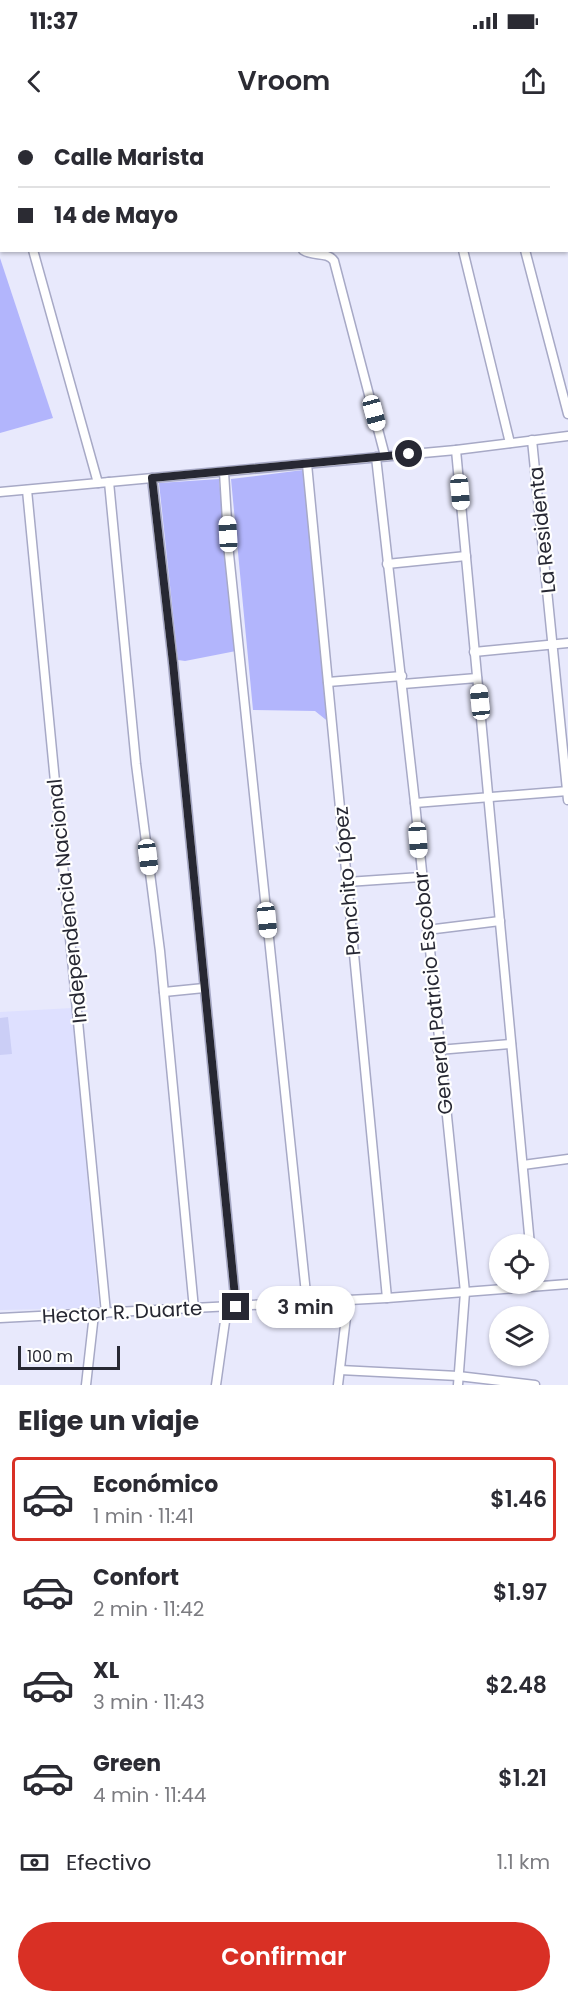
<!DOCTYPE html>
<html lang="es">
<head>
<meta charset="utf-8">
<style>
	:root { --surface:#fff; --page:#f2f2f3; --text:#2b2b33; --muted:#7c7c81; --line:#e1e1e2; --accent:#d93025 }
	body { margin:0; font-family:Poppins,sans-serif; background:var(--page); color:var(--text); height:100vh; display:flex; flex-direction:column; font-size:22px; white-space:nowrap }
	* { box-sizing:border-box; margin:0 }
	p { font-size:20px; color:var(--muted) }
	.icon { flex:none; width:33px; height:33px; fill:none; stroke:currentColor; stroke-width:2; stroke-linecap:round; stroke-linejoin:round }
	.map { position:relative; height:1265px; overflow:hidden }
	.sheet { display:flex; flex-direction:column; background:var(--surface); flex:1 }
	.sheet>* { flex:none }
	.banner { position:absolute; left:0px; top:0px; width:568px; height:132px; box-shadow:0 2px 4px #0004; display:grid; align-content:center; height:132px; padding:0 18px; background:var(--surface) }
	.tools { position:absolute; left:489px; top:1114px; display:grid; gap:12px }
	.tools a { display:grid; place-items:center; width:60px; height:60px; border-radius:50%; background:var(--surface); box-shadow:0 2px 4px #0004; font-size:30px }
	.scale { position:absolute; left:18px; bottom:15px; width:102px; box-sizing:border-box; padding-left:6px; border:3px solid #272833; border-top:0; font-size:16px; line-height:21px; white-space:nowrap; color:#272833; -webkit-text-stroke:4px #fff; paint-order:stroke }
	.end { position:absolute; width:27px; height:27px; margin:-14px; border:8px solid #272833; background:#fff; box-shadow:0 0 0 3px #fff }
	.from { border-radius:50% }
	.bubble { position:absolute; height:42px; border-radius:21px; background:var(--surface); box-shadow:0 2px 4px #0004; font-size:20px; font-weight:600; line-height:42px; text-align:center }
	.car { position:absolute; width:18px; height:36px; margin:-18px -9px; border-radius:8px; box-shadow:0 0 4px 2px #0007; background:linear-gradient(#fff 24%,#345 0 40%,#fff 0 76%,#345 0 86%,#fff 0) }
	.banner b { display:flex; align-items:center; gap:21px; height:57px; font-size:22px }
	.banner b+b { border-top:2px solid var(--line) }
	.banner i { width:15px; height:15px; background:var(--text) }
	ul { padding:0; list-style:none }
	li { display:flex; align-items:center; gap:18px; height:84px; margin:0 12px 9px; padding:0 6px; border:3px solid transparent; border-radius:6px }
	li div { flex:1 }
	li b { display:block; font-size:22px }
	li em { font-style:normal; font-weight:600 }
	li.current { border-color:var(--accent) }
	li>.icon { width:54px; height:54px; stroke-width:1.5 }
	h2 { padding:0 18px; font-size:27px; line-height:72px }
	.pay { display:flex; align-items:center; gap:15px; height:66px; padding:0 18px; font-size:22px }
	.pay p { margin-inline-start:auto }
	.action { display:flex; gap:12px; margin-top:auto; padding:12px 18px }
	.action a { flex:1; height:69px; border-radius:36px; background:var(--accent); color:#fff; font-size:24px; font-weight:600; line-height:69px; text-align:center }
	.status { display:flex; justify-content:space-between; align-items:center; height:42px; padding:0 30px; background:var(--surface); direction:ltr }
	.status svg { height:16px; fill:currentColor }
	header { display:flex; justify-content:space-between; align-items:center; height:78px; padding:0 18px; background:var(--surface); font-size:27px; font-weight:600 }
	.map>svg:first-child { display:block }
	.built { fill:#dee0ff }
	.green { fill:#cbcef6 }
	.forest { fill:#b2b5fc }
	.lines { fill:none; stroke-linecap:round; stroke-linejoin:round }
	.minor-casing { stroke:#a7a9c6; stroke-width:11 }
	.minor { stroke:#fff; stroke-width:8 }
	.route { stroke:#272833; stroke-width:8 }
	.labels { text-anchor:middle; stroke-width:4.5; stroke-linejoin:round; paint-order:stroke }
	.street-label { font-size:20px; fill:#272833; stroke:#fff }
</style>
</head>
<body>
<div class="status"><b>11:37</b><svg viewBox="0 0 49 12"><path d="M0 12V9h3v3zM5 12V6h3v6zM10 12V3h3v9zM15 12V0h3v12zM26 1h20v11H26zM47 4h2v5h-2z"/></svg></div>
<header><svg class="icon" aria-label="back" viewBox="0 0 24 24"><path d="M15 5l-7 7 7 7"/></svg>Vroom<svg class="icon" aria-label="share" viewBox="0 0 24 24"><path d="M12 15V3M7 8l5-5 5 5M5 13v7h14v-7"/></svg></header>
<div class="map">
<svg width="568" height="1265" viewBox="0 0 568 1265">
	<rect width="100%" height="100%" fill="#e8e9fc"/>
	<polygon class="built" points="72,888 99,1188 0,1190 0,892"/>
	<polygon class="green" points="8,897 12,934 0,935 0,898"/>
	<g class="forest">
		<polygon points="0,138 53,298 0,313"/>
		<polygon points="303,350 330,603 315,591 253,590 231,359"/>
		<polygon points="219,359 236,531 185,541 178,540 159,363"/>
	</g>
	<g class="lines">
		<g class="minor-casing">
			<g id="minor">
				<polyline points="267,0 268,2"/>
				<polyline points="419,0 419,2"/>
				<polyline points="518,0 518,2"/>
				<polyline points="567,6 568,6"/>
				<polyline points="0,12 2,18"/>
				<polyline points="33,130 98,363"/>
				<path d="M 303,130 C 313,137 327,131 334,141 L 385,336"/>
				<polyline points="463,130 510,323"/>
				<polyline points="525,130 568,294"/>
				<polyline points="532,320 568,680"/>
				<polyline points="456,330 530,1125"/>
				<polyline points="376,337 415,683 465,1172 458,1265"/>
				<polyline points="307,344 387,1178"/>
				<polyline points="224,352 229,434 307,1183"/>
				<polyline points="152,358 173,543 236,1187"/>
				<polyline points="109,362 136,644 160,831 194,1189"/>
				<polyline points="27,370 106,1193"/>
				<polyline points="0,372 456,330 568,316"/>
				<polyline points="387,444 466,436"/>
				<polyline points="474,532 568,523"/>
				<polyline points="328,562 402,556"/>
				<polyline points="403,564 477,558"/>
				<polyline points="415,683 568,671"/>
				<polyline points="347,762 421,757"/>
				<polyline points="427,810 500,801"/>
				<polyline points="164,872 204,868"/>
				<polyline points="438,930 511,924"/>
				<polyline points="523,1045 568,1039"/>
				<polyline points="0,1198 387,1178 568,1164"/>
				<polyline points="340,1250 458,1256 535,1265"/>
				<polyline points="86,1265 94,1194"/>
				<polyline points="216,1265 227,1187"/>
				<polyline points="338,1265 348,1180"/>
			</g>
		</g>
		<use href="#minor" class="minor"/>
	</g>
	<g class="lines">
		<polyline class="route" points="236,1187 173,543 152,358 409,334"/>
	</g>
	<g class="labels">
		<g class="street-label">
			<text transform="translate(542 410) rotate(-96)" y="7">La Residenta</text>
			<text transform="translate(347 761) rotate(-95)" y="7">Panchito López</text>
			<text transform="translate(67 781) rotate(-96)" y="7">Independencia Nacional</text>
			<text transform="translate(433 873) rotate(-96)" y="7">General Patricio Escobar</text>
			<text transform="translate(122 1192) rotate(-3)" y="7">Hector R. Duarte</text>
		</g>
	</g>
</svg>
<div class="tools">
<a><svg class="icon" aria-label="locate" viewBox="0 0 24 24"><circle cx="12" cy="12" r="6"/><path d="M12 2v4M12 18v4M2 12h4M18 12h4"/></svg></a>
<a><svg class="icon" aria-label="layers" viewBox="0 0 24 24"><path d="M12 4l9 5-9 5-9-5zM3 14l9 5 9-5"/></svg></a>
</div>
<div class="scale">100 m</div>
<i class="end from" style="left:409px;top:334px"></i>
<i class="end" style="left:236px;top:1187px"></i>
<div class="bubble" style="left:256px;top:1166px;width:99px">3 min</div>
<i class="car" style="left:374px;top:293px;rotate:165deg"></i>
<i class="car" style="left:460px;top:372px;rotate:175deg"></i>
<i class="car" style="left:228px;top:414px;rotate:357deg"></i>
<i class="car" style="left:480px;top:582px;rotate:354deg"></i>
<i class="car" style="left:418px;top:720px;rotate:176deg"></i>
<i class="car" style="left:148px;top:737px;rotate:173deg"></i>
<i class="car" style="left:267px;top:800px;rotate:174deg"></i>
<div class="banner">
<b><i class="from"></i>Calle Marista</b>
<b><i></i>14 de Mayo</b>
</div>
</div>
<section class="sheet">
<h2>Elige un viaje</h2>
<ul>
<li class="current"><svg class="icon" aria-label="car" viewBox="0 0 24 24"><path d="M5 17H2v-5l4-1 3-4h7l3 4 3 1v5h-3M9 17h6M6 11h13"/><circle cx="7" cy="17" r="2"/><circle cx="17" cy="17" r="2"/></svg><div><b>Económico</b><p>1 min · 11:41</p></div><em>$1.46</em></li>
<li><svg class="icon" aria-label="car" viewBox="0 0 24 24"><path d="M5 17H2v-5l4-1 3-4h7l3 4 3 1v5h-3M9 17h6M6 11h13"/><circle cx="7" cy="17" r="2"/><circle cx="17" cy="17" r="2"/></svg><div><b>Confort</b><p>2 min · 11:42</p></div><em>$1.97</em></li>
<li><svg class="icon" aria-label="car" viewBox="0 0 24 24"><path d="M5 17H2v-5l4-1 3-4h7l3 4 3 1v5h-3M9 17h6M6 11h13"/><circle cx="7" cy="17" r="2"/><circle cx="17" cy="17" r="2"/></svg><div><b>XL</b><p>3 min · 11:43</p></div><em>$2.48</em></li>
<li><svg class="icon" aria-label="car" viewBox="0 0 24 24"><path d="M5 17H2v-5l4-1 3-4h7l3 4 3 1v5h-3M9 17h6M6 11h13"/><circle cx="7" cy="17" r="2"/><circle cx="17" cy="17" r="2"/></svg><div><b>Green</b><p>4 min · 11:44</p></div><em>$1.21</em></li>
</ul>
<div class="pay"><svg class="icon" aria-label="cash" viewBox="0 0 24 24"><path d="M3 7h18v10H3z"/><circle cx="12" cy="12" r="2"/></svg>Efectivo<p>1.1 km</p></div>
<div class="action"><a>Confirmar</a></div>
</section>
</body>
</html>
